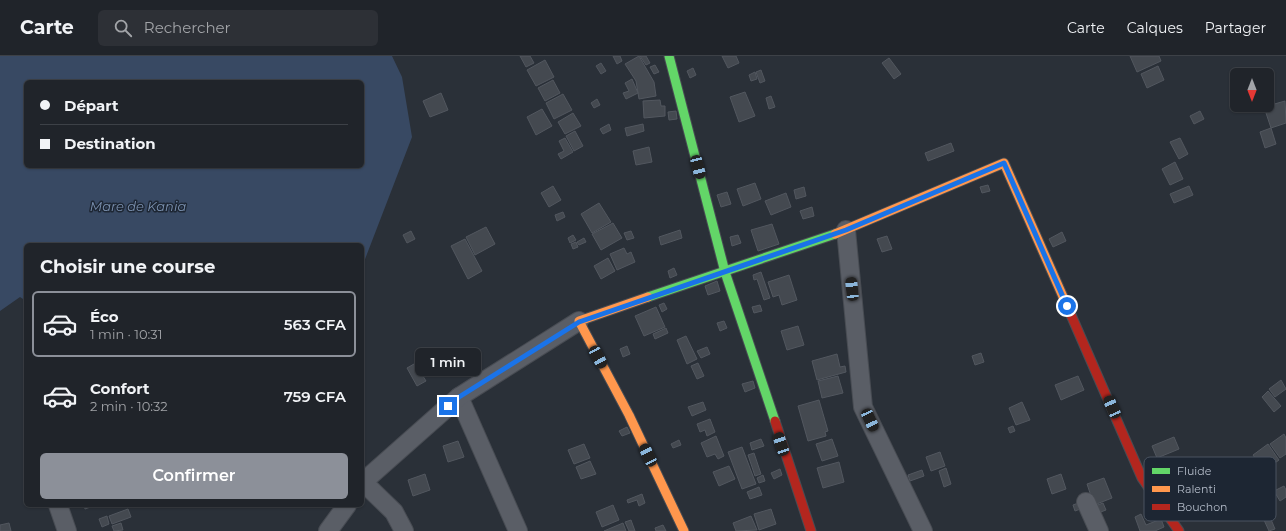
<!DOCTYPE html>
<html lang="fr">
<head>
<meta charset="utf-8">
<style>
	:root { --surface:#20242a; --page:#2d3036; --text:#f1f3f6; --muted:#a2a4a8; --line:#3d4147; --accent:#8c9099 }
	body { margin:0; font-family:Montserrat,sans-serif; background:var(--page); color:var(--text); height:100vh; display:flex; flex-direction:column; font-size:15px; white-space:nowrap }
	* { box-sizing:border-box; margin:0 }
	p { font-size:13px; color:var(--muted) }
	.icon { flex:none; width:22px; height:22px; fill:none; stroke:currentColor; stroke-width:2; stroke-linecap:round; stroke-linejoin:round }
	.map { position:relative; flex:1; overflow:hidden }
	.details { position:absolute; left:24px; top:187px; width:340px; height:264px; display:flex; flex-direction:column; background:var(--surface); border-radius:6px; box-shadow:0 1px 3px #0004,0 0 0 1px var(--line) }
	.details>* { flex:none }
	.banner { position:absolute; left:24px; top:24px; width:340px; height:88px; border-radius:6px; box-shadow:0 1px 3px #0004,0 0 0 1px var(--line); display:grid; align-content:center; height:88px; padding:0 16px; background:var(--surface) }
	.needle { width:26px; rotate:180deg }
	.controls { position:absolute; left:1230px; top:12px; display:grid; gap:8px }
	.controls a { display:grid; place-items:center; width:44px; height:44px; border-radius:6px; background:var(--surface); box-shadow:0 1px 3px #0004,0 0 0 1px var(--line); font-size:20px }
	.end { position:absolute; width:18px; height:18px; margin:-9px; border:5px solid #1a73e8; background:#fff; box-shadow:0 0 0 2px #fff }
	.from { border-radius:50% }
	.bubble { position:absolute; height:28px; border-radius:6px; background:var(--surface); box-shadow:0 1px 3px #0004,0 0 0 1px var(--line); font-size:13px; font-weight:600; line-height:28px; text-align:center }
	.car { position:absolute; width:12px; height:24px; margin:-12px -6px; border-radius:5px; box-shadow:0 0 3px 1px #0007; background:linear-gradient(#222 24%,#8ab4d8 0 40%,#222 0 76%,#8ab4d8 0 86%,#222 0) }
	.banner b { display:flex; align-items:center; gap:14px; height:38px; font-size:15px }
	.banner b+b { border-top:1px solid var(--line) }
	.banner i { width:10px; height:10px; background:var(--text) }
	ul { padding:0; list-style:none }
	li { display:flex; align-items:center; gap:12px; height:66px; margin:0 8px 6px; padding:0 8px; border:2px solid transparent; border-radius:6px }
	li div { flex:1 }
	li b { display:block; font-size:15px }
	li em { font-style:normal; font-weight:600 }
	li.selected { border-color:var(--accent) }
	li>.icon { width:36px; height:36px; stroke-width:1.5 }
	h2 { padding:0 16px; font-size:18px; line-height:48px }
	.primary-button { display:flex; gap:8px; margin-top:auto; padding:8px 16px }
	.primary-button a { flex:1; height:46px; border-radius:6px; background:var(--accent); color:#fff; font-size:16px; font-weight:600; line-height:46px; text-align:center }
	header { display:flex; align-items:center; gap:24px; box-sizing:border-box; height:56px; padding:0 20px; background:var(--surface); border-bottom:1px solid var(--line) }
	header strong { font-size:19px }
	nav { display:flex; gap:22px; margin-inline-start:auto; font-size:14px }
	.search { width:280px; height:36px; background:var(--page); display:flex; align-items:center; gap:10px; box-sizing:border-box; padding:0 14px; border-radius:6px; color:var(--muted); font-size:15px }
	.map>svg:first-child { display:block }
	.water { fill:#384963; fill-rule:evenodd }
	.building { fill:#444950; stroke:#52575f }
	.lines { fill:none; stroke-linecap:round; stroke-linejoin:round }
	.street-casing { stroke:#484c53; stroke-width:20 }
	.fast-casing { stroke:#484c53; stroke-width:11 }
	.slow-casing { stroke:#484c53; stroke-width:11 }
	.jam-casing { stroke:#484c53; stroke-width:11 }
	.street { stroke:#5a5e66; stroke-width:18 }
	.fast { stroke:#63d668; stroke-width:9 }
	.slow { stroke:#ff974d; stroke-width:9 }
	.jam { stroke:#b3261e; stroke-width:9 }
	.route { stroke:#1a73e8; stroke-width:5 }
	.labels { text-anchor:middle; stroke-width:3; stroke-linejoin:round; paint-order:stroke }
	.water-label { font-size:13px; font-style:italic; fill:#7c92b1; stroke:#1d2633 }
	.key { fill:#1d2633; stroke:#4a5360; stroke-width:1 }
	.key-label { font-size:11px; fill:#b4bcc9 }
</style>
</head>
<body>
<header>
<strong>Carte</strong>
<div class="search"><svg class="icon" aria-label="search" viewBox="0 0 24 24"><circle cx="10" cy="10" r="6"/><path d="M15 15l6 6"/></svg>Rechercher</div>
<nav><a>Carte</a><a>Calques</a><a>Partager</a></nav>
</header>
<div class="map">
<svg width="1286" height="475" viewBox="0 0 1286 475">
	<rect width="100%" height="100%" fill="#2a3038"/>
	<path class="water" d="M 0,0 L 392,0 L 402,21 L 412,81 L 362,211 L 362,189 L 26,189 L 26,245 L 20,241 L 0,255 ZM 26,26 L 362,26 L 362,110 L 26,110 Z"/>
	<g class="building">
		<polygon points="520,0 530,0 534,7 526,11"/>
		<polygon points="613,0 620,0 622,5 617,8"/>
		<polygon points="639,0 654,26 656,40 639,43 636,25 625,8"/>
		<polygon points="640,0 646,0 650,7 646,9"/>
		<polygon points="722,0 736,0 739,7 728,12"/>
		<polygon points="1130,0 1159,0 1161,5 1137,16"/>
		<polygon points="889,2 901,18 894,23 882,7"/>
		<polygon points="545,4 554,21 536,30 527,14"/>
		<polygon points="601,7 606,15 601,18 596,10"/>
		<polygon points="655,9 659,16 654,18 650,11"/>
		<polygon points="1158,10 1164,24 1147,32 1141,18"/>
		<polygon points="693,12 696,19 690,22 687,15"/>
		<polygon points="761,14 765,25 760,27 756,16"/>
		<polygon points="755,16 757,23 751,25 749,19"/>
		<polygon points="632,23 638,37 626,43 623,37 629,35 625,27"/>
		<polygon points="553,24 560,37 545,45 538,32"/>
		<polygon points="745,36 755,60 739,66 730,41"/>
		<polygon points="441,37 448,54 430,61 423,45"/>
		<polygon points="563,38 572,54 554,63 546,47"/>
		<polygon points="771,40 775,51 769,53 766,42"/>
		<polygon points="597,43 600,49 594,52 591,47"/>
		<polygon points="660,44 661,50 665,50 665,60 644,62 643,45"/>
		<polygon points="1285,45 1286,67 1271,72 1264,51"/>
		<polygon points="542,53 552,70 536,79 527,61"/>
		<polygon points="676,55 677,63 669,64 668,56"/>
		<polygon points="1200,55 1204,63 1194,68 1190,60"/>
		<polygon points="573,57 581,70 565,78 558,66"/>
		<polygon points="609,68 611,74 603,78 600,73"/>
		<polygon points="643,68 644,75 627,80 625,72"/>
		<polygon points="1271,72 1276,88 1265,92 1260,76"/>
		<polygon points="575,75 583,90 574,95 566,80"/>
		<polygon points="565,82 573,96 561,103 558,98 564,95 559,85"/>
		<polygon points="1180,82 1188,98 1179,103 1170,86"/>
		<polygon points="951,87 954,95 928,105 925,97"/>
		<polygon points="649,91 652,106 636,109 633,95"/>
		<polygon points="1175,106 1183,123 1170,129 1162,113"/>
		<polygon points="755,127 761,143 743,150 737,133"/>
		<polygon points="988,129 990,135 982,137 980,131"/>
		<polygon points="553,130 561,144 549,151 541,137"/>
		<polygon points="1189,130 1193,139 1174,147 1170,138"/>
		<polygon points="804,131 806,140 796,143 794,134"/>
		<polygon points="727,136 731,148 721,151 717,139"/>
		<polygon points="786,137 791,151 771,159 765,145"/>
		<polygon points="599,147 611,166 592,177 581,158"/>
		<polygon points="812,151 814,160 803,163 800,155"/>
		<polygon points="563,156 565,161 557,165 555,159"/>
		<polygon points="613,167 622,182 601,194 592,178"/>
		<polygon points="772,168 779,188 758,195 751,174"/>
		<polygon points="486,171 495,188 475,199 466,181"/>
		<polygon points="680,174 682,182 661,189 659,181"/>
		<polygon points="411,175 415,183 407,187 403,179"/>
		<polygon points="631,175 634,182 627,184 624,177"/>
		<polygon points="1062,176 1066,185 1053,191 1049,183"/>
		<polygon points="573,179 576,184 570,187 568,182"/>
		<polygon points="738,179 741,187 732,190 730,181"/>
		<polygon points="887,180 892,193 882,196 877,183"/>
		<polygon points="584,182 586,186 579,189 577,186"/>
		<polygon points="465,183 482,215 468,223 451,190"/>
		<polygon points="576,186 578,191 573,193 571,188"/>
		<polygon points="624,192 627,198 631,196 635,206 617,214 610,198"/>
		<polygon points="608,202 615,215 601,223 594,210"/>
		<polygon points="674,212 677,219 670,222 668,215"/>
		<polygon points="761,216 770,242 764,244 757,223 754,224 753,219"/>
		<polygon points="789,219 797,244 782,249 779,239 773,241 768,226"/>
		<polygon points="717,225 720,235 708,239 705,230"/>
		<polygon points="664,247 667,253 662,256 659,249"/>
		<polygon points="760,249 762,255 754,257 752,251"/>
		<polygon points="656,251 665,271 644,280 635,260"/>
		<polygon points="724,265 727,272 720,275 717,267"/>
		<polygon points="798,270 804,289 787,294 781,275"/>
		<polygon points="666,272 668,277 655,283 653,278"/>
		<polygon points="686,280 697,303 687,308 677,284"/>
		<polygon points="627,290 630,298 623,301 620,293"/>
		<polygon points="707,291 710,298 701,302 697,295"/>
		<polygon points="981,297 984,306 975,309 972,300"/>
		<polygon points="837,298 840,311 845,310 846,316 817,324 812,305"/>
		<polygon points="421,304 426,313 421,317 426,325 417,330 407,312"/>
		<polygon points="698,307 704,320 697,323 691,310"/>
		<polygon points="838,320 843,337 822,342 818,325"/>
		<polygon points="1078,320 1084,334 1061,344 1055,329"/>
		<polygon points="1281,324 1286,333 1275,341 1269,333"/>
		<polygon points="753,325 755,332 745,336 742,328"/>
		<polygon points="1268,335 1281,350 1274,356 1262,341"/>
		<polygon points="819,344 828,375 825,376 826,380 808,385 798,350"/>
		<polygon points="703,346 706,354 692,360 688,351"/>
		<polygon points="1022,346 1030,364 1016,369 1009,352"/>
		<polygon points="710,363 715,376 707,380 705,374 700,376 697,368"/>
		<polygon points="1013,370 1015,375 1010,377 1008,372"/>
		<polygon points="627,371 630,377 622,380 619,375"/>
		<polygon points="1284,378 1286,382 1286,398 1280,402 1270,388"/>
		<polygon points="716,380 724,400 718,403 715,398 707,401 701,387"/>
		<polygon points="1174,381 1179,393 1157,402 1152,390"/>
		<polygon points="761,383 764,390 752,394 750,387"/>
		<polygon points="832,383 838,400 822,405 816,388"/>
		<polygon points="679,384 681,389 673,392 671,388"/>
		<polygon points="458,385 464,401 448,406 443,390"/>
		<polygon points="584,388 590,402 574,408 568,394"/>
		<polygon points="1268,388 1279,404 1264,415 1253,399"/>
		<polygon points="742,391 756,428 742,433 728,396"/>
		<polygon points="940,396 945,410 931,415 926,401"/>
		<polygon points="754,397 761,418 755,420 748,399"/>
		<polygon points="590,405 596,418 581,423 576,411"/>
		<polygon points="839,406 844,426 823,432 817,412"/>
		<polygon points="729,410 735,423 719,430 713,416"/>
		<polygon points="946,412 951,428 944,431 939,415"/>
		<polygon points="780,413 782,419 774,423 771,417"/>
		<polygon points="922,414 924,420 910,425 908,419"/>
		<polygon points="425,418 430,434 413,440 408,424"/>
		<polygon points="1061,418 1066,433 1052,438 1047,423"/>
		<polygon points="763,419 765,425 759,427 757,422"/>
		<polygon points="1104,422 1112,442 1094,449 1087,428"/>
		<polygon points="1284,430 1286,434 1286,441 1280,445 1274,435"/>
		<polygon points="759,431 762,439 750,443 747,436"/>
		<polygon points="642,438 645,447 639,450 637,444 628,447 627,444"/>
		<polygon points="1081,446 1083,452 1075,455 1073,449"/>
		<polygon points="1103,447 1106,454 1098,457 1095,450"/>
		<polygon points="84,449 96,449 85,453"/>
		<polygon points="613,449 619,464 602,471 596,456"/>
		<polygon points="128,453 131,461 112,468 109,460"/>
		<polygon points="771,453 776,468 759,474 754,458"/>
		<polygon points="1141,458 1146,469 1161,463 1164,471 1155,475 1140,475 1135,461"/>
		<polygon points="107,460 109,468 102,471 99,463"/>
		<polygon points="751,460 757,474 736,475 733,467"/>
		<polygon points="1270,461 1275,473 1269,475 1264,464"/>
		<polygon points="631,464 635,475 629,475 625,466"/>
		<polygon points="9,467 11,475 0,475 0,469"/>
		<polygon points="121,467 123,474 114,475 112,470"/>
		<polygon points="623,467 626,475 604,475"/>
		<polygon points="663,469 666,475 656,475 655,472"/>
	</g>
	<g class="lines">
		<g class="street-casing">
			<g id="street">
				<polyline points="846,174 863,351 923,475"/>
				<polyline points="459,341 518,475"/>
				<polyline points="1086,446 1099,475"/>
				<polyline points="58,449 67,475"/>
				<polyline points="328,475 347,449"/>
				<polyline points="404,475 394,456 363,426 459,341 579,265"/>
			</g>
		</g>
		<g class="fast-casing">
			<g id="fast">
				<polyline points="669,0 725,216 775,365"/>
				<polyline points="648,241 835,178"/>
			</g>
		</g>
		<g class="slow-casing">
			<g id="slow">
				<polyline points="835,178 1004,107 1068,252"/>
				<polyline points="648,241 579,265 629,359 684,475"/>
			</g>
		</g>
		<g class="jam-casing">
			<g id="jam">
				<polyline points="1068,252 1142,422 1179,475"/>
				<polyline points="775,365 811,475"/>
			</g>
		</g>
		<use href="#street" class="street"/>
		<use href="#fast" class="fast"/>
		<use href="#slow" class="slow"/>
		<use href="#jam" class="jam"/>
	</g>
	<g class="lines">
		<polyline class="route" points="448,350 459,341 579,266 846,174 1004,107 1067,250"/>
	</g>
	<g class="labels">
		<g class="water-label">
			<text x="138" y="155">Mare de Kania</text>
		</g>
	</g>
	<rect x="1144" y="401" width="132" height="64" rx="6" class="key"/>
	<rect x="1152" y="412" width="18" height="6" fill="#63d668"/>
	<rect x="1152" y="430" width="18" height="6" fill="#ff974d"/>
	<rect x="1152" y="448" width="18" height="6" fill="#b3261e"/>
	<g class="key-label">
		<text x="1177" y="419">Fluide</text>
		<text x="1177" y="437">Ralenti</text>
		<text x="1177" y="455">Bouchon</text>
	</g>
</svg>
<div class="controls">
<a><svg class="needle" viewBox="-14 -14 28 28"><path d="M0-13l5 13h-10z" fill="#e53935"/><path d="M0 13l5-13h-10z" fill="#a2a4a8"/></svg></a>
</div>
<i class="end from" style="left:1067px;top:250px"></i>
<i class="end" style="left:448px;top:350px"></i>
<div class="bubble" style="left:415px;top:292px;width:66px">1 min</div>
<i class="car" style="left:698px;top:111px;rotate:166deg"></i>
<i class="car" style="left:852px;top:233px;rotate:354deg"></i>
<i class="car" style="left:598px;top:301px;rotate:152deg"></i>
<i class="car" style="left:1112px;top:351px;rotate:336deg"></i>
<i class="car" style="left:870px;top:364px;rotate:155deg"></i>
<i class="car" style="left:781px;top:388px;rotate:342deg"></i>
<i class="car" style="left:648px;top:399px;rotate:334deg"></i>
<div class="banner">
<b><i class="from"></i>Départ</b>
<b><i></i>Destination</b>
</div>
<section class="details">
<h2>Choisir une course</h2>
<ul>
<li class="selected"><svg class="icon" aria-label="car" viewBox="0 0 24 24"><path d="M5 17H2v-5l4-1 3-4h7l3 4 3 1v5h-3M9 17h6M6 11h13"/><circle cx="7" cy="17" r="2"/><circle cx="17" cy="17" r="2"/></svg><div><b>Éco</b><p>1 min · 10:31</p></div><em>563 CFA</em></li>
<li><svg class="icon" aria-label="car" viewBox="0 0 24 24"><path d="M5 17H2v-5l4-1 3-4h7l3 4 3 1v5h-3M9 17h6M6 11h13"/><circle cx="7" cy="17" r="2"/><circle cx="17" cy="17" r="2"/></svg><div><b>Confort</b><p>2 min · 10:32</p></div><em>759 CFA</em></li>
</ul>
<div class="primary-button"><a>Confirmer</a></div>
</section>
</div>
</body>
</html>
